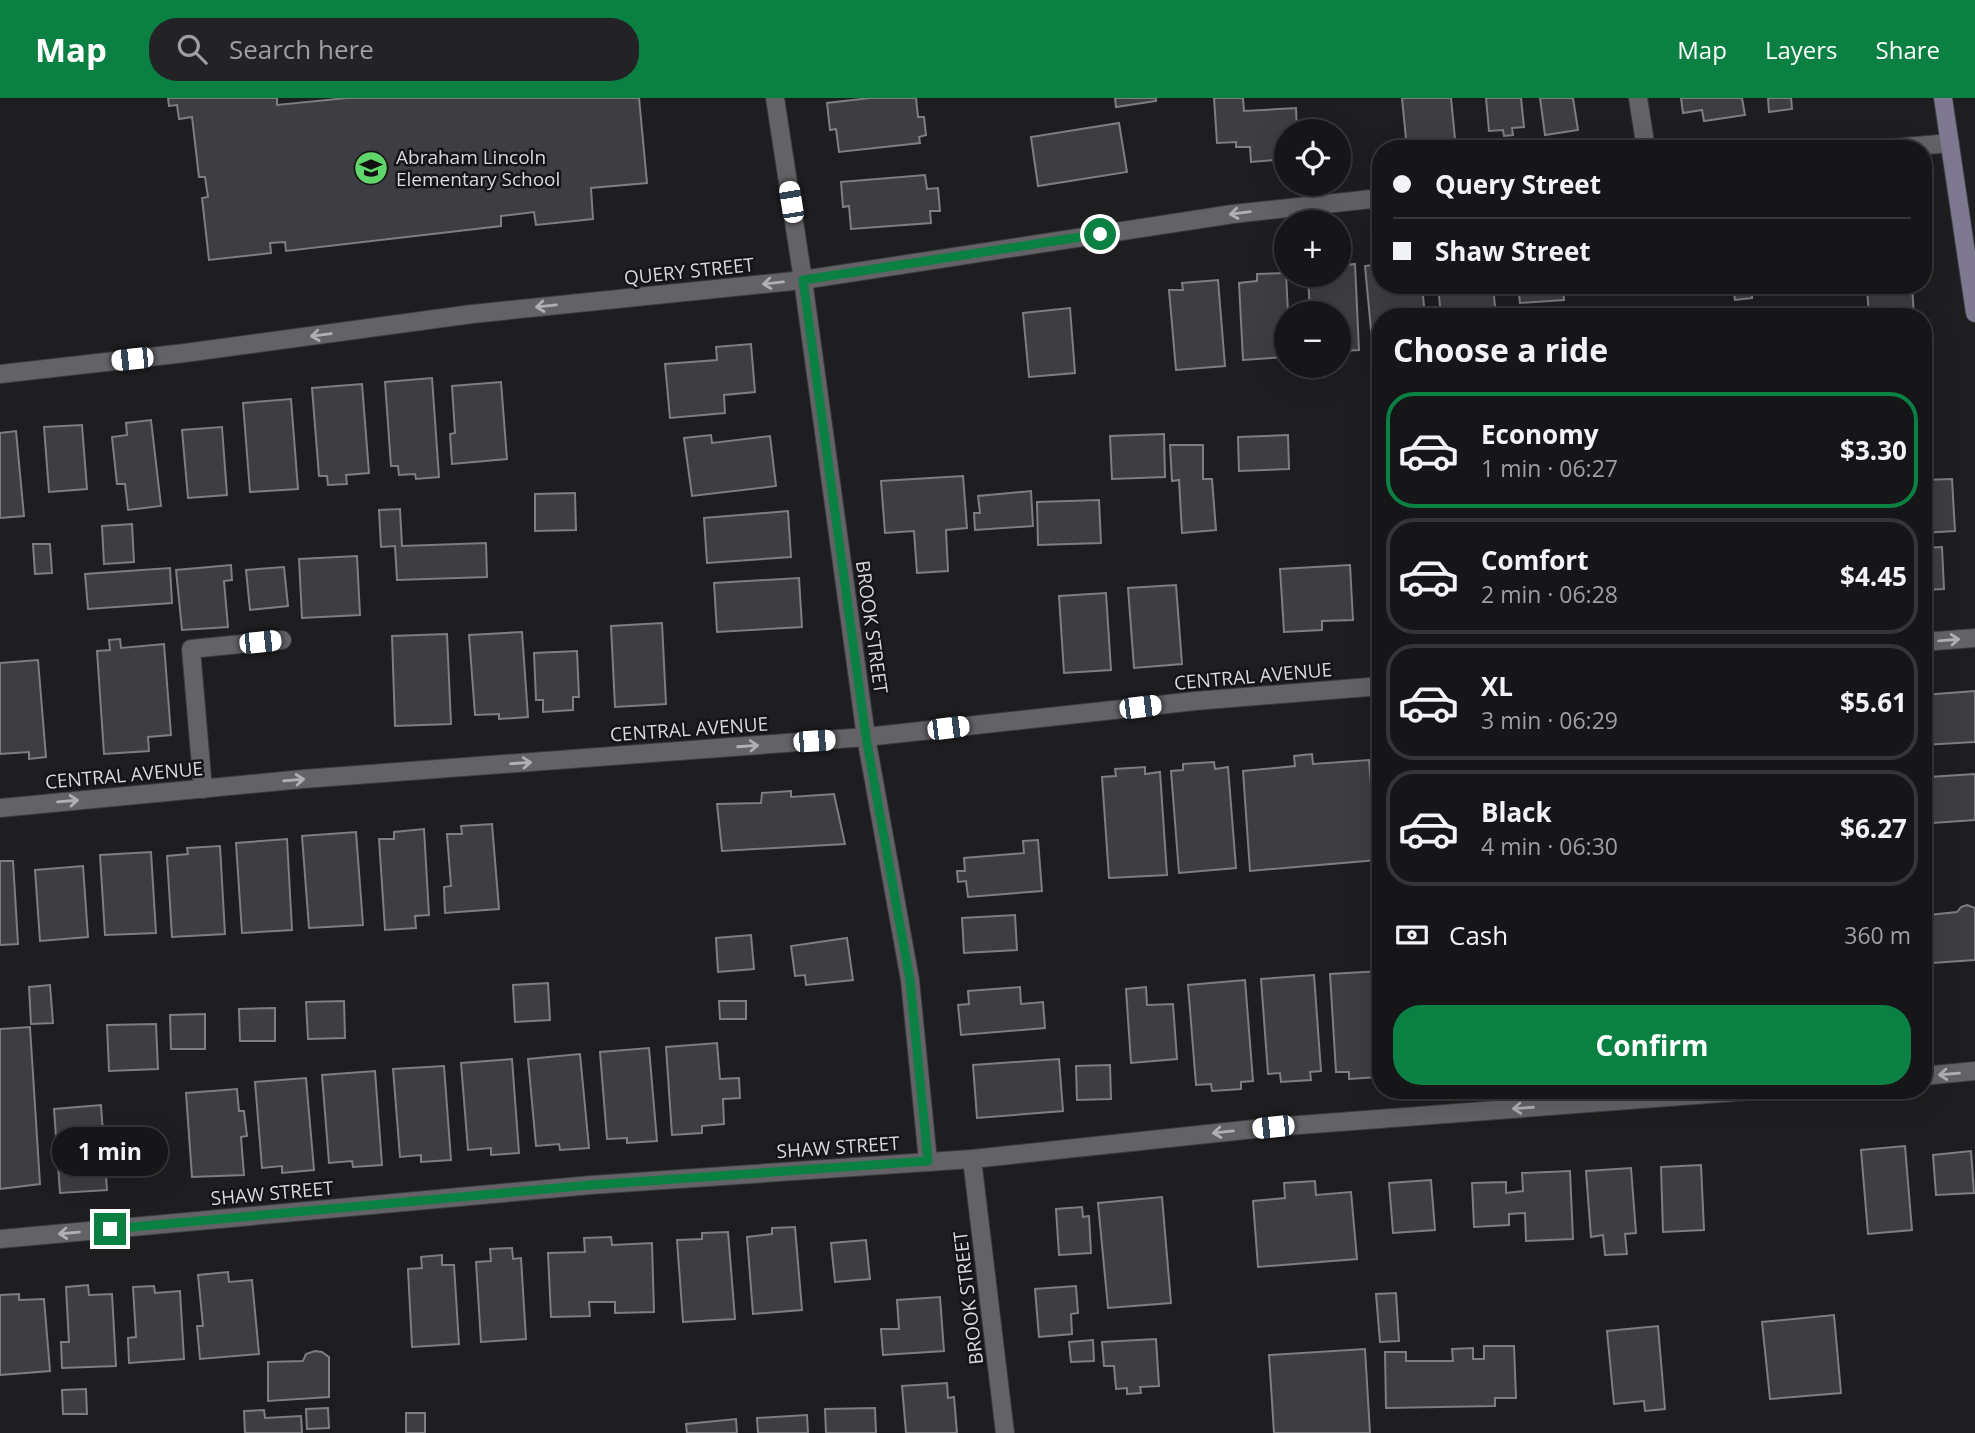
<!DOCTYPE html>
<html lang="en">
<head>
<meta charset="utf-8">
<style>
	:root { --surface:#161619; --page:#232326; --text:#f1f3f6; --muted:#9e9fa2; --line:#353538; --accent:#0b8043 }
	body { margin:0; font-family:"Open Sans",sans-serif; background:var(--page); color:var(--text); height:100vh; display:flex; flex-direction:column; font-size:26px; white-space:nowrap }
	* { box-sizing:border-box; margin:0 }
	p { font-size:23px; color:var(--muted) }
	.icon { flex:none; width:38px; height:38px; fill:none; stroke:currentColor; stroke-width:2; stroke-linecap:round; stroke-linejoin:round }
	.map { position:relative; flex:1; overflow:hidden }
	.details { position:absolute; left:1372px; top:210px; width:560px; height:791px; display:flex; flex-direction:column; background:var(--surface); border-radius:28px; box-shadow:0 7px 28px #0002,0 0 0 2px var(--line) }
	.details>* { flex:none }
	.banner { position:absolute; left:1372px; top:42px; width:560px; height:154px; border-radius:28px; box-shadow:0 7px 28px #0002,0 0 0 2px var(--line); display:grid; align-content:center; height:154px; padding:0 21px; background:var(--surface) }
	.buttons { position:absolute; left:1274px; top:21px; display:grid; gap:14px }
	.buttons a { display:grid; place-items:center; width:77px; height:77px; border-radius:50%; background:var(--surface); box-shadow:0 7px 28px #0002,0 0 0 2px var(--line); font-size:35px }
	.end { position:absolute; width:32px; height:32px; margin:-16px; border:9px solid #0b8043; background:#fff; box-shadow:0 0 0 4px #fff }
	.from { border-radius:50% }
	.bubble { position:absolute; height:49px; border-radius:24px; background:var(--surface); box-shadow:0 7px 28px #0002,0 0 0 2px var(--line); font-size:23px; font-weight:700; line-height:49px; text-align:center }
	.car { position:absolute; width:21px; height:42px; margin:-21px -10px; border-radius:9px; box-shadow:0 0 5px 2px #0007; background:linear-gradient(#fff 24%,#345 0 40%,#fff 0 76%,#345 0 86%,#fff 0) }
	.banner b { display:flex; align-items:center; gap:24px; height:66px; font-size:26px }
	.banner b+b { border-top:2px solid var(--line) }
	.banner i { width:18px; height:18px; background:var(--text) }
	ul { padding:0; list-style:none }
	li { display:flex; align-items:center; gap:21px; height:116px; margin:0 14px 10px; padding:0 7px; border:4px solid var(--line); border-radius:28px }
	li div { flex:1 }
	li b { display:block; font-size:26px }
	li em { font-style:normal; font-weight:700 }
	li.on { border-color:var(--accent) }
	li>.icon { width:63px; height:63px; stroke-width:1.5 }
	h2 { padding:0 21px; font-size:32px; line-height:84px }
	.pay { display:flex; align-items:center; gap:18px; height:77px; padding:0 21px; font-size:26px }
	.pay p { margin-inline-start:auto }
	.primary-button { display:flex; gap:14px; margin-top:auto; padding:14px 21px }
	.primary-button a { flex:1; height:80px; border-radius:28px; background:var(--accent); color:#fff; font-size:28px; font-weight:700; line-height:80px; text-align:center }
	header { display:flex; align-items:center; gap:42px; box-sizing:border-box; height:98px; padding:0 35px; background:var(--accent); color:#fff }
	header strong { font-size:33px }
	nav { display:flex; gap:38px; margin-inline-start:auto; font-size:24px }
	.search { width:490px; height:63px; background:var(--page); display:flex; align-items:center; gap:18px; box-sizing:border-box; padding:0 24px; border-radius:28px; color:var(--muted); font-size:26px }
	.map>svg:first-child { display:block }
	.building { fill:#3e3d41; stroke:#7e7d81; stroke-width:2 }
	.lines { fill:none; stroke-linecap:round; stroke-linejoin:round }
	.lane-casing { stroke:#3a3a3d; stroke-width:20 }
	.street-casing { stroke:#3a3a3d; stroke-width:20 }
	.secondary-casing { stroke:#3a3a3d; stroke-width:20 }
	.lane { stroke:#636266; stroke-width:18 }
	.street { stroke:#636266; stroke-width:18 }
	.secondary { stroke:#7e7891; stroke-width:18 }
	.oneway { stroke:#b0afb3 }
	.route { stroke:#0b8043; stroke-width:9 }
	.labels { text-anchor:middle; stroke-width:5; stroke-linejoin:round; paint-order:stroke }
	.poi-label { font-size:19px; fill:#dad9dc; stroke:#151418; text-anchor:start }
	.street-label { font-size:19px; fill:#dad9dc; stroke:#151418 }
</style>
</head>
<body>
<header>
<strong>Map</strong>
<div class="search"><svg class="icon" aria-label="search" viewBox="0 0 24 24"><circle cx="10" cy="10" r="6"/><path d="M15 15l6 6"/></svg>Search here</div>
<nav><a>Map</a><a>Layers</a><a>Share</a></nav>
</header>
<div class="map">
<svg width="1975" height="1335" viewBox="0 0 1975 1335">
	<rect width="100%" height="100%" fill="#1e1e21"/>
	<g class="building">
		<polygon points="168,0 277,0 277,7 347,0 639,0 647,85 591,90 593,121 536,127 534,114 501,118 501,128 286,153 285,144 270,145 271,155 209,162 202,100 208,99 205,79 199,79 192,19 179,21 177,7 169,8"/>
		<polygon points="870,0 916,0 918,19 924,19 926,37 919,39 920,45 839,54 836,31 830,32 827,5"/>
		<polygon points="1115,0 1156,0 1156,3 1116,9"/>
		<polygon points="1214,0 1243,0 1244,13 1296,10 1297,33 1286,33 1286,61 1251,64 1250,49 1236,49 1236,44 1217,45"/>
		<polygon points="1402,0 1451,0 1456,51 1407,51"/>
		<polygon points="1486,0 1521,0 1524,29 1512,30 1513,37 1504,38 1503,32 1489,33"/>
		<polygon points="1540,0 1573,0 1578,32 1545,37"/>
		<polygon points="1681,0 1742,0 1745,17 1704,23 1702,12 1683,15"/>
		<polygon points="1768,0 1791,0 1792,11 1769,14"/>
		<polygon points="1119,25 1127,74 1038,88 1031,39"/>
		<polygon points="925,77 927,91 938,90 940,113 930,113 931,125 851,131 849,108 843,109 841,84"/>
		<polygon points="1379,158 1381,158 1381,187 1422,187 1425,219 1381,219 1381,264 1374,264 1365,168 1379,166"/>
		<polygon points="1355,166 1359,252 1339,253 1339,215 1310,215 1308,177 1339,177 1339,168"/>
		<polygon points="1286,175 1288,215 1286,215 1286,259 1243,262 1239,185 1257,183 1257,176"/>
		<polygon points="1218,182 1225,268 1176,272 1169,192 1183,192 1182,185"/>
		<polygon points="1438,187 1493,187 1496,219 1441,219"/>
		<polygon points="1518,187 1563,187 1564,202 1520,205"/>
		<polygon points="1723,187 1770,187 1771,192 1752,194 1752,200 1735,202 1734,195 1724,196"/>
		<polygon points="1912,187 1914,219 1869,219 1867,190"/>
		<polygon points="1070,210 1075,275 1029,279 1023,215"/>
		<polygon points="751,246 755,294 724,297 725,315 670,320 665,266 717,262 716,249"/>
		<polygon points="432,280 439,379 416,381 415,376 399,377 398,368 391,368 385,284"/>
		<polygon points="501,284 507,361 452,366 450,336 455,335 452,288"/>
		<polygon points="362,286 369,375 346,377 347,386 328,387 327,378 319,378 312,290"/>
		<polygon points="291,301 298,391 250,394 243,305"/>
		<polygon points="151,322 161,408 128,412 125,386 117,386 112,339 127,337 126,325"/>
		<polygon points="82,327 87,391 49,394 44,329"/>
		<polygon points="222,329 227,397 188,400 182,332"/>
		<polygon points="16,333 24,418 0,420 0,335"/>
		<polygon points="1164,336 1165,379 1112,381 1110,338"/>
		<polygon points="711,337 712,345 770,338 776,388 692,398 684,340"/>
		<polygon points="1288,337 1289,371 1239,373 1238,339"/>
		<polygon points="1170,347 1203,347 1203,381 1212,381 1216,432 1182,435 1179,382 1172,383"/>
		<polygon points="963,378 967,430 946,432 948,473 917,475 914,433 885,435 881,383"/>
		<polygon points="1952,381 1955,433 1923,435 1923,382"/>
		<polygon points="1031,393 1033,428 975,432 974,415 980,415 978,398"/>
		<polygon points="575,395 576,432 535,433 535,396"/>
		<polygon points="1099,402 1101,445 1038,447 1037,404"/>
		<polygon points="400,411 402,448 486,445 487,479 397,482 395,448 381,449 379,412"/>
		<polygon points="788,413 791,459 707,465 704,420"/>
		<polygon points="132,426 134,464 104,466 102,428"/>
		<polygon points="33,446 50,446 52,475 35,476"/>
		<polygon points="1942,449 1944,491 1923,492 1923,450"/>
		<polygon points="357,458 360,517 302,520 299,461"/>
		<polygon points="231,467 232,482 224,483 228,529 182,532 176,472"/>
		<polygon points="1350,467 1353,522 1322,523 1322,532 1284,534 1280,471"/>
		<polygon points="284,469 288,508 250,512 246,472"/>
		<polygon points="170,470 172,505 88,511 85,476"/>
		<polygon points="799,480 802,529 717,534 714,485"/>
		<polygon points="1176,487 1182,566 1134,570 1128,490"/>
		<polygon points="1106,495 1111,572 1064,575 1059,498"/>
		<polygon points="662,525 666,606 615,609 611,528"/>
		<polygon points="522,534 528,619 499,621 499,616 475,617 469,537"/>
		<polygon points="447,536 451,626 395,628 392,538"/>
		<polygon points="120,541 121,550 164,546 171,637 148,639 149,653 104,656 97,553 110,552 109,542"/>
		<polygon points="577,553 579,599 573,599 573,612 543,614 543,602 536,602 534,555"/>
		<polygon points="38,562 46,659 29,661 29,654 0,656 0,565"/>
		<polygon points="1975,593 1975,644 1923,647 1923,597"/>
		<polygon points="1312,656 1313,666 1369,662 1377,762 1250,773 1243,673 1295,668 1294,658"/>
		<polygon points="1214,664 1215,671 1228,669 1236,770 1179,775 1171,673 1183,672 1183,666"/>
		<polygon points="1145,669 1145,676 1160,674 1167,777 1109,780 1102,679 1116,678 1115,671"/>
		<polygon points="1975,676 1975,722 1933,725 1929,679"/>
		<polygon points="791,693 791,699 834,696 845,746 722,753 717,706 761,705 762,695"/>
		<polygon points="492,726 499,811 445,815 444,789 451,788 447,736 462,736 461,728"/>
		<polygon points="424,731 429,817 415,818 416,830 385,832 379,741 394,741 394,734"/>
		<polygon points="356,734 363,827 309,830 302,738"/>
		<polygon points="287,741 292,832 242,835 236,745"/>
		<polygon points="1038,742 1042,793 968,799 966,783 958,784 957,773 965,773 964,760 1024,755 1023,743"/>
		<polygon points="220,748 225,836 172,839 167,758 188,756 187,750"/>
		<polygon points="151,754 156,835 105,837 100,757"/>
		<polygon points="0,763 13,763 18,846 0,847"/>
		<polygon points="83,768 88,839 40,843 35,772"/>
		<polygon points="1967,807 1975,810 1975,862 1932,865 1929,817 1957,814 1961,809"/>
		<polygon points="1015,817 1017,852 964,855 962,820"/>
		<polygon points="751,837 754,871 718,874 716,840"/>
		<polygon points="847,840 853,882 806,887 805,877 795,878 791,848"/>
		<polygon points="1381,873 1381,971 1378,971 1379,979 1349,981 1349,974 1336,974 1330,876"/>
		<polygon points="1314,877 1321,973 1310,974 1311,982 1281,984 1280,975 1268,976 1261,881"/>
		<polygon points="1245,882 1253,983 1241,984 1241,991 1212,993 1211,986 1196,987 1188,887"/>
		<polygon points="548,885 550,922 515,924 513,887"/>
		<polygon points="50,887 53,925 31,926 29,889"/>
		<polygon points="1020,889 1021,906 1043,904 1045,930 961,937 958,907 969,906 968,893"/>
		<polygon points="1146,889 1147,907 1173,906 1177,961 1131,965 1126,891"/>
		<polygon points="344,903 345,940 308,941 306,904"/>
		<polygon points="719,903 746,903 746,921 720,921"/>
		<polygon points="275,910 275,943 240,943 239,911"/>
		<polygon points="205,916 205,951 171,951 170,917"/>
		<polygon points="156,926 158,971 109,973 107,927"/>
		<polygon points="30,929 40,1086 0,1091 0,931"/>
		<polygon points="717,945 720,981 739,980 740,1000 723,1001 724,1026 702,1028 702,1035 672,1037 666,949"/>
		<polygon points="649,950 657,1043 627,1045 627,1040 607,1041 600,954"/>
		<polygon points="580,956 589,1050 560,1052 559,1046 536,1048 528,961"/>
		<polygon points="512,961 519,1055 491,1057 491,1050 468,1052 461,965"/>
		<polygon points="1059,961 1063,1013 977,1020 973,967"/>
		<polygon points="1110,967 1111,1001 1077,1002 1076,968"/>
		<polygon points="444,968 451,1062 421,1064 421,1057 400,1059 393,971"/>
		<polygon points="375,973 382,1067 353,1069 352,1063 329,1065 322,977"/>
		<polygon points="306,980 314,1072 282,1075 282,1068 262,1070 255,984"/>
		<polygon points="237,991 239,1013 244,1013 247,1038 241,1039 244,1077 192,1079 186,995"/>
		<polygon points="101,1007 107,1092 60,1095 54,1011"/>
		<polygon points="1905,1048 1912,1132 1868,1136 1861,1052"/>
		<polygon points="1971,1053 1974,1095 1936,1097 1933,1057"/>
		<polygon points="1701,1067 1704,1132 1663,1134 1661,1069"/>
		<polygon points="1631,1070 1636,1135 1625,1136 1627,1156 1605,1157 1603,1137 1591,1139 1586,1073"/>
		<polygon points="1570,1073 1573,1141 1526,1143 1525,1115 1509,1116 1509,1127 1474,1129 1472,1085 1506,1084 1506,1095 1523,1093 1522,1075"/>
		<polygon points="1431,1082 1435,1132 1393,1135 1389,1085"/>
		<polygon points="1315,1083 1316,1097 1351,1094 1357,1161 1258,1169 1253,1103 1285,1100 1284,1085"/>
		<polygon points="1162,1099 1171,1205 1108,1210 1098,1105"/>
		<polygon points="1082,1109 1083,1119 1089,1118 1091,1155 1059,1157 1056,1111"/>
		<polygon points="795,1129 802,1212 753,1216 747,1139 772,1136 772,1130"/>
		<polygon points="728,1134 735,1221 683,1224 677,1142 702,1141 702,1135"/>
		<polygon points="611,1139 612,1147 652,1145 654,1214 615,1215 615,1204 589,1204 590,1218 551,1219 548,1155 585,1154 584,1140"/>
		<polygon points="866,1142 870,1181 835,1184 831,1145"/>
		<polygon points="512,1150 513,1161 521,1160 526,1241 481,1244 476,1164 491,1163 490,1151"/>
		<polygon points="442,1157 442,1167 454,1167 459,1246 412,1249 408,1171 422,1170 421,1159"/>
		<polygon points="228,1174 229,1184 252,1182 259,1256 200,1261 197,1228 203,1228 198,1177"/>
		<polygon points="88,1187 89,1197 112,1196 116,1268 62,1270 61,1244 69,1244 66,1189"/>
		<polygon points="154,1188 155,1195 180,1193 184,1261 129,1265 128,1240 136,1239 133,1189"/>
		<polygon points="1076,1188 1078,1215 1071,1216 1072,1236 1039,1239 1035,1191"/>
		<polygon points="1396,1195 1399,1243 1380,1244 1376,1196"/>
		<polygon points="19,1196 19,1202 44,1201 50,1273 0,1277 0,1197"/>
		<polygon points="940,1199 944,1253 883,1257 881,1231 899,1231 897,1202"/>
		<polygon points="1834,1217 1841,1295 1770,1301 1762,1224"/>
		<polygon points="1658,1228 1665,1311 1645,1313 1644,1303 1614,1306 1607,1233"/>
		<polygon points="1156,1241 1159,1288 1140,1289 1141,1295 1127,1296 1127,1290 1116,1291 1114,1268 1104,1268 1102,1244"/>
		<polygon points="1093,1242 1094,1263 1071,1264 1069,1244"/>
		<polygon points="1484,1248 1514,1248 1516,1300 1495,1300 1495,1308 1386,1310 1385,1254 1406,1254 1406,1263 1453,1263 1452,1251 1473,1250 1473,1261 1484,1261"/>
		<polygon points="1365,1251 1370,1335 1274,1335 1269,1257"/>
		<polygon points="315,1253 322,1254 329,1259 329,1299 268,1303 268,1264 303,1263 306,1256"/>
		<polygon points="947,1285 948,1300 954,1299 957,1335 906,1335 902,1288"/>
		<polygon points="86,1291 87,1316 63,1316 62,1292"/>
		<polygon points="328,1310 329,1330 307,1331 306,1311"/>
		<polygon points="875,1310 876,1335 826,1335 825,1311"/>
		<polygon points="264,1312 265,1320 301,1318 302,1335 245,1335 244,1313"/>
		<rect x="406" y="1315" width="19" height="20"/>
		<polygon points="807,1317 808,1335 758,1335 757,1320"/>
		<polygon points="736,1321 737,1335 687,1335 686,1326"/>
	</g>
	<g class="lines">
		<g class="lane-casing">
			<polyline id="lane" points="203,691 191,551 282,542"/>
		</g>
		<g class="street-casing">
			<g id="street">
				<polyline points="775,0 803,182 866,639 910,882 928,1063"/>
				<polyline points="1638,0 1646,51"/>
				<polyline points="1882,51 1950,45"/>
				<polyline points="0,276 185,255 472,216 803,182 1233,116 1381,100"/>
				<polyline points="1923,544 1975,540"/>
				<polyline points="0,710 303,681 866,639 1195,603 1381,588"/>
				<polyline points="1923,978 1975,973"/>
				<polyline points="972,1061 1005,1335"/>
				<polyline points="0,1141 591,1087 972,1061 1273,1029 1762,992"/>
			</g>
		</g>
		<g class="secondary-casing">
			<polyline id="secondary" points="1943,0 1975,215"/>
		</g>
		<use href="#lane" class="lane"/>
		<use href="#street" class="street"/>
		<use href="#secondary" class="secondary"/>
	</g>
	<defs><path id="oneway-shaft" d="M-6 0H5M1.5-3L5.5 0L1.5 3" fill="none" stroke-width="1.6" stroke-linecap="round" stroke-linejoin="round" transform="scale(1.75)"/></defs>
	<g class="oneway">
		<use href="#oneway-shaft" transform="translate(1240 115) rotate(173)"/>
		<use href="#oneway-shaft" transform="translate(773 185) rotate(174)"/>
		<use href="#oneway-shaft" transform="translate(546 208) rotate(174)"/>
		<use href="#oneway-shaft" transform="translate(321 237) rotate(172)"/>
		<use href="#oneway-shaft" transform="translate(1949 542) rotate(-5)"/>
		<use href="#oneway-shaft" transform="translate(748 648) rotate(-4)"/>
		<use href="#oneway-shaft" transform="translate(521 665) rotate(-4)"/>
		<use href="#oneway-shaft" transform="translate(294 682) rotate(-5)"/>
		<use href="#oneway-shaft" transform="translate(68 703) rotate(-5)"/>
		<use href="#oneway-shaft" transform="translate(1949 976) rotate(175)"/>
		<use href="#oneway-shaft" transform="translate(1523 1010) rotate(176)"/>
		<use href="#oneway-shaft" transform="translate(1223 1034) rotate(174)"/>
		<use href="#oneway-shaft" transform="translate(69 1135) rotate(175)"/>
	</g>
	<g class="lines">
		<polyline class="route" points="110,1131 591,1087 928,1063 910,882 866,639 803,182 1100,136"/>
	</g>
	<defs>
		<g id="school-disc" transform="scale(1.75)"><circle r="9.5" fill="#60d56a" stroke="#151418"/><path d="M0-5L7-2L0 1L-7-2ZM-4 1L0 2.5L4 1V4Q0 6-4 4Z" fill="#111"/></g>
	</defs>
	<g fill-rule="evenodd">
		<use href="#school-disc" x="371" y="70"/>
	</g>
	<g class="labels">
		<g class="poi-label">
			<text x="396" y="66">Abraham Lincoln<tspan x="396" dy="22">Elementary School</tspan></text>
		</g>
		<g class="street-label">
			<text transform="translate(689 173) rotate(-6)" y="7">QUERY STREET</text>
			<text transform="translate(872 529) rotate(82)" y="7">BROOK STREET</text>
			<text transform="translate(1253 578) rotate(-5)" y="7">CENTRAL AVENUE</text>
			<text transform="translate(689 631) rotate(-4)" y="7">CENTRAL AVENUE</text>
			<text transform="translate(124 677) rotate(-5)" y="7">CENTRAL AVENUE</text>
			<text transform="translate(838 1049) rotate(-4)" y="7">SHAW STREET</text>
			<text transform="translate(272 1095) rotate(-5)" y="7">SHAW STREET</text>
			<text transform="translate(968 1200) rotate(-97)" y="7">BROOK STREET</text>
		</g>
	</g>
</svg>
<div class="buttons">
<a><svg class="icon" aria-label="locate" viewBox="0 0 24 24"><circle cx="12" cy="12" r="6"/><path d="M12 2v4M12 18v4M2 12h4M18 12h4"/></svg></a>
<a>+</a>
<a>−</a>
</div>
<i class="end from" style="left:1100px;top:136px"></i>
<i class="end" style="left:110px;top:1131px"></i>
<div class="bubble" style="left:52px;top:1029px;width:116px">1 min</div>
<i class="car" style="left:791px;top:104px;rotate:351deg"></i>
<i class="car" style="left:132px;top:261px;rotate:264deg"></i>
<i class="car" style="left:260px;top:544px;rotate:84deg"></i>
<i class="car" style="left:1140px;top:609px;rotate:83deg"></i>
<i class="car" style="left:948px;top:630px;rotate:83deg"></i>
<i class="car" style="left:814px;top:643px;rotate:86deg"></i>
<i class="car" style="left:1273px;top:1029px;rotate:264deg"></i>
<div class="banner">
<b><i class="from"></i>Query Street</b>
<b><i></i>Shaw Street</b>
</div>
<section class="details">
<h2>Choose a ride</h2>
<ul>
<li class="on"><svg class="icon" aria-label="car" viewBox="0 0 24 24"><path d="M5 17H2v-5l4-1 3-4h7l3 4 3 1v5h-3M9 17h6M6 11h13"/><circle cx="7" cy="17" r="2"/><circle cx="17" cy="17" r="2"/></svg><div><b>Economy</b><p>1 min · 06:27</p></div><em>$3.30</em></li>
<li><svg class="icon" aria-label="car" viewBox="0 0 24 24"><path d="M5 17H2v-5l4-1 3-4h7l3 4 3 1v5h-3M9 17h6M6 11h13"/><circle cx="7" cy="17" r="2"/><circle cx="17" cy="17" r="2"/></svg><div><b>Comfort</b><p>2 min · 06:28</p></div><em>$4.45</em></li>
<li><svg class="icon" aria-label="car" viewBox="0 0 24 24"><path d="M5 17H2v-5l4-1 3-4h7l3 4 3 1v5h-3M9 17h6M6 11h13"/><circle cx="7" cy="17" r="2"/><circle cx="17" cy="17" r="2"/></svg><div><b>XL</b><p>3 min · 06:29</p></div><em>$5.61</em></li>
<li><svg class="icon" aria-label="car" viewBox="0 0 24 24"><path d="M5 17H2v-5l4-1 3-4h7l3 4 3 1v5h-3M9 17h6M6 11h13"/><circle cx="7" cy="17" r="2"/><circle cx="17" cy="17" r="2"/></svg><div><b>Black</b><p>4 min · 06:30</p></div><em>$6.27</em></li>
</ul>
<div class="pay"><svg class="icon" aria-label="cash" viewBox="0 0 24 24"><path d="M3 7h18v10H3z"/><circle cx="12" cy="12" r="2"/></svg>Cash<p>360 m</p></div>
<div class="primary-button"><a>Confirm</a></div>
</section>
</div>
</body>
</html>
